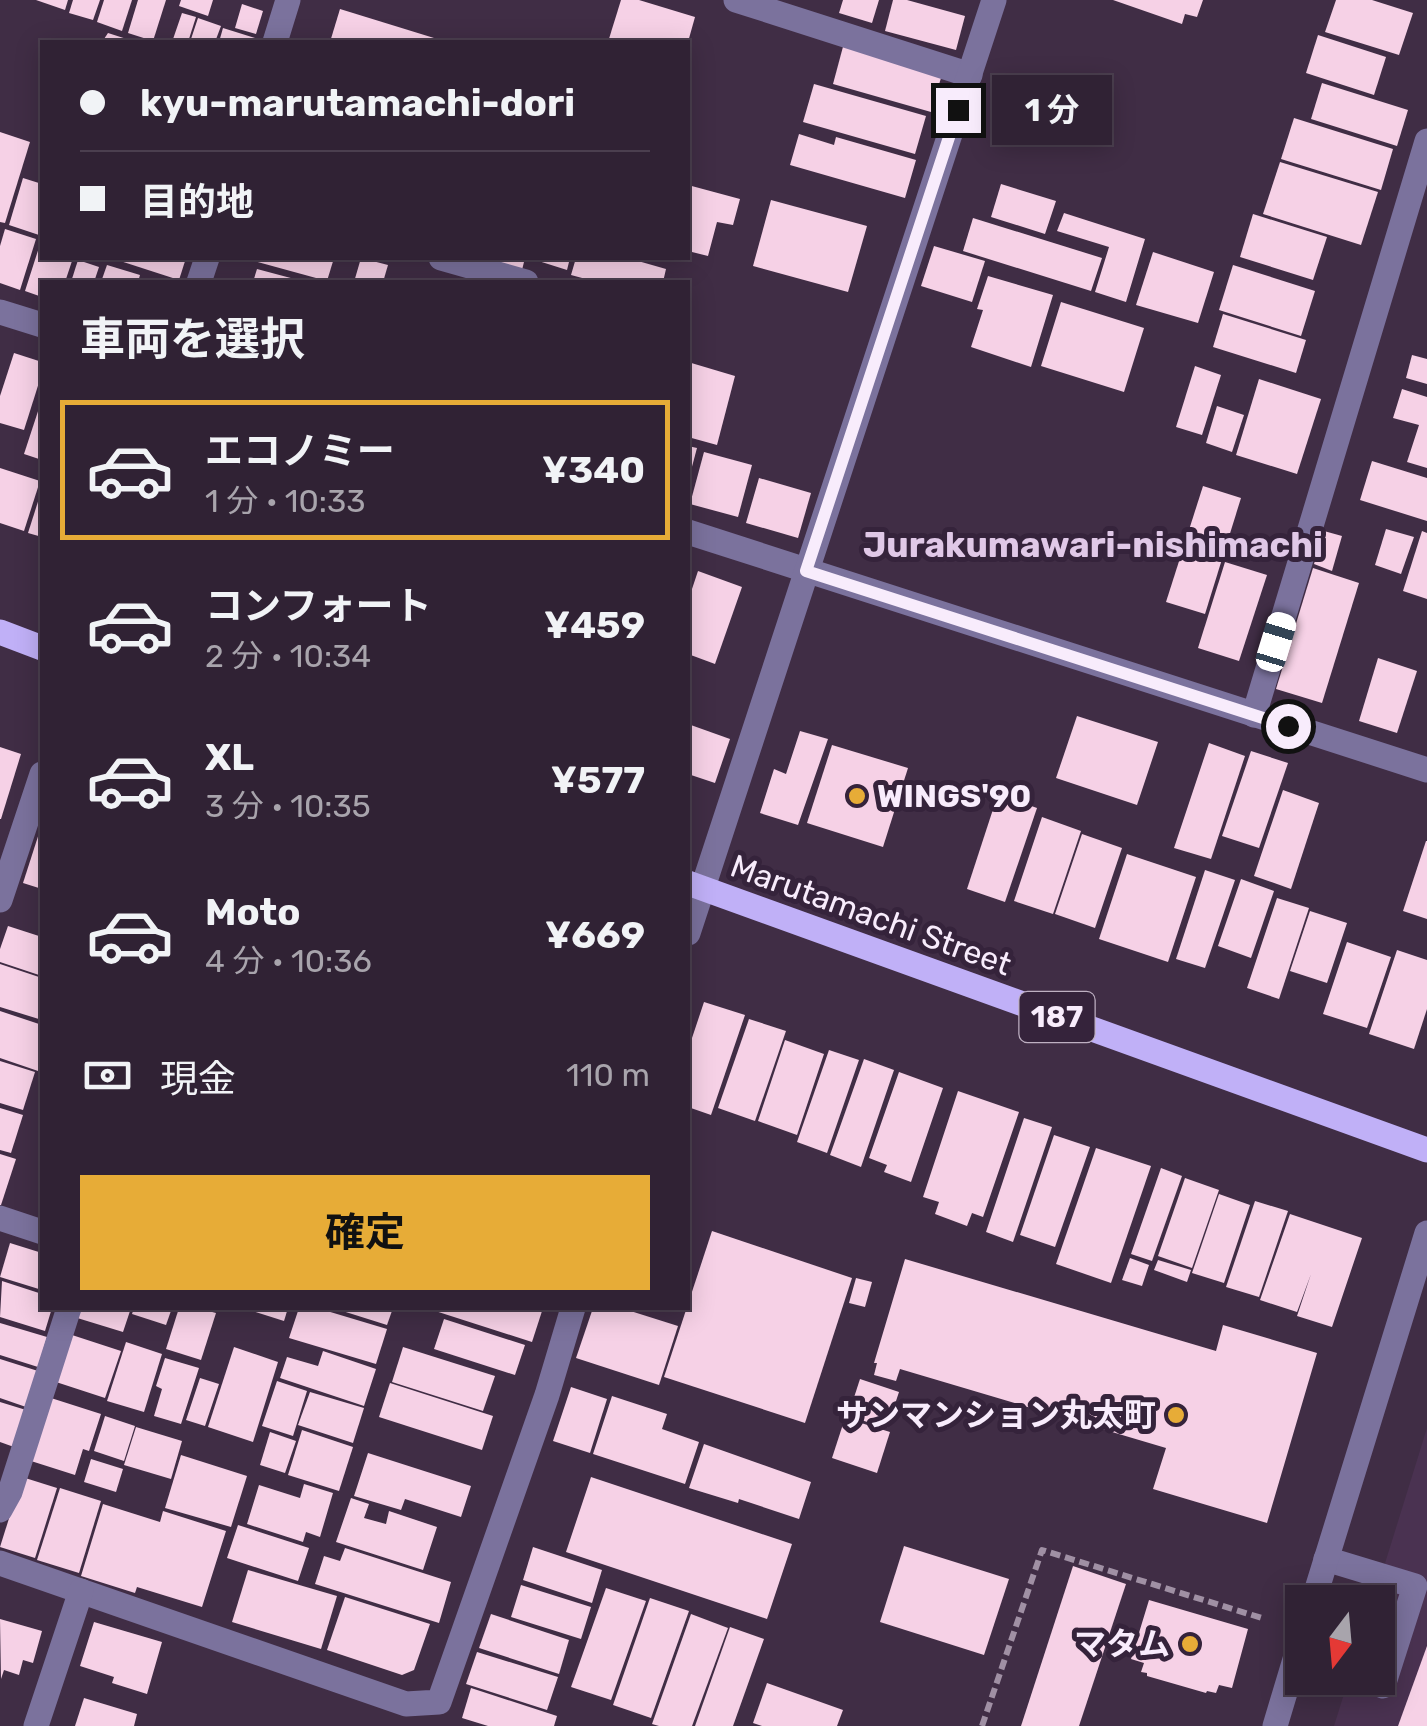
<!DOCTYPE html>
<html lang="ja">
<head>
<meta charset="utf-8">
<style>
	:root { --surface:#302234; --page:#3c2f40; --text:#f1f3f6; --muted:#a8a4ac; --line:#4b3f4f; --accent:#e7ac37 }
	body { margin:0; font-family:Rubik,"Noto Sans JP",sans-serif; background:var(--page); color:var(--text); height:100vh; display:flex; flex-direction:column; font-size:38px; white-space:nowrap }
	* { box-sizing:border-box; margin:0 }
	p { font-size:32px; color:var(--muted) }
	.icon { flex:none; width:55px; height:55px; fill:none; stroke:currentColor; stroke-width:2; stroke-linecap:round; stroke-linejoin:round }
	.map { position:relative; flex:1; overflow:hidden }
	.panel { position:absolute; left:40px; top:280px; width:650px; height:1030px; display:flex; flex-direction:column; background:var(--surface); border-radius:0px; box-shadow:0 5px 25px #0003,0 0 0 2px var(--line) }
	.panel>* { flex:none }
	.hud { position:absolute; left:40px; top:40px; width:650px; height:220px; border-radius:0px; box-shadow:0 5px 25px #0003,0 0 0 2px var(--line); display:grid; align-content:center; height:220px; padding:0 40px; background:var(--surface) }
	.needle { width:65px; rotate:196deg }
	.buttons { position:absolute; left:1285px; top:1585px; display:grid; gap:20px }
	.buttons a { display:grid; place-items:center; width:110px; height:110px; border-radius:0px; background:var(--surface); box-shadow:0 5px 25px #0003,0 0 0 2px var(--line); font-size:50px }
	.end { position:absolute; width:45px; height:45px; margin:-22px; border:12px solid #f8ecfc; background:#111; box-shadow:0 0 0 5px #111 }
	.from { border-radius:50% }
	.bubble { position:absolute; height:70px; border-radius:0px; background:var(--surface); box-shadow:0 5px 25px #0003,0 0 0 2px var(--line); font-size:32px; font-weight:700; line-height:70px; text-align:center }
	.car { position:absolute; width:30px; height:60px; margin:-30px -15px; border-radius:12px; box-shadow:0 0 8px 2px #0007; background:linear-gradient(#fff 24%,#345 0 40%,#fff 0 76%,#345 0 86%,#fff 0) }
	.hud b { display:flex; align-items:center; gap:35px; height:95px; font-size:38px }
	.hud b+b { border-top:2px solid var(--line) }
	.hud i { width:25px; height:25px; background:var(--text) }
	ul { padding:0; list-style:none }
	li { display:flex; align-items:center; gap:30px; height:140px; margin:0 20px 15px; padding:0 20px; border:5px solid transparent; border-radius:0px }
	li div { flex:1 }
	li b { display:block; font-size:38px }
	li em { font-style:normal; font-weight:700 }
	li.selected { border-color:var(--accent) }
	li>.icon { width:90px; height:90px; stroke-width:1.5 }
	h2 { padding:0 40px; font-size:45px; line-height:120px }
	.pay { display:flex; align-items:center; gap:25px; height:110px; padding:0 40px; font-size:38px }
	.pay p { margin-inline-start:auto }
	.button { display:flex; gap:20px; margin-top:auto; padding:20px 40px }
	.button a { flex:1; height:115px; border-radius:0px; background:var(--accent); color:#111; font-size:40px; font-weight:700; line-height:115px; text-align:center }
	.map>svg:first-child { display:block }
	.built { fill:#4a3251 }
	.building { fill:#f6d1e6 }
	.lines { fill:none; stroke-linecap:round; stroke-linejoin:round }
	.path { stroke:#a090a4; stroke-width:6; stroke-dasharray:10 5; stroke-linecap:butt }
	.minor { stroke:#7b729d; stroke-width:25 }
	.major { stroke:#c0b0f7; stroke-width:25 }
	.route { stroke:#f8ecfc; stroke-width:12 }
	.poi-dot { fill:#e7ac37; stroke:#35233b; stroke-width:4 }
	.labels { text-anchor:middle; stroke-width:10; stroke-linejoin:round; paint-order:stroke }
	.shield { fill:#35233b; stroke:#beb0c2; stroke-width:2.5 }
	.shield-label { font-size:30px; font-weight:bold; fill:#f8ecfc }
	.poi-label { font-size:32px; font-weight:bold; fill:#f8ecfc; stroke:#35233b; text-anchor:end }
	.street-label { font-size:32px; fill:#f8ecfc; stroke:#35233b }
	.neighbourhood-label { font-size:35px; font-weight:bold; fill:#e0c8e7; stroke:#35233b }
</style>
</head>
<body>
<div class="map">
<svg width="1427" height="1726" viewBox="0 0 1427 1726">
	<rect width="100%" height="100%" fill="#402d45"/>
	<polygon class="built" points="1427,1428 1427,1726 1334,1726 1349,1678 1378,1678 1378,1602 1373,1602"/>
	<g class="building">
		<polygon points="36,0 68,0 65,10"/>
		<polygon points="73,0 100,0 93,20 69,13"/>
		<polygon points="104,0 132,0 122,31 97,22"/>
		<polygon points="138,0 166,0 153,41 128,33"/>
		<polygon points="181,0 213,0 208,16 179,6"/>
		<polygon points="621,0 639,0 695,17 688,42 608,42"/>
		<polygon points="843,0 879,0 872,23 839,13"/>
		<polygon points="893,0 907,0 965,16 956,50 885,31"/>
		<polygon points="1113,0 1203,0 1197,17 1185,14 1182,24"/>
		<polygon points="1336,0 1372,0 1413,13 1399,55 1325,32"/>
		<polygon points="242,4 263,11 256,34 235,28"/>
		<polygon points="340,9 447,42 330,42"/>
		<polygon points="182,13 196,17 188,42 172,42"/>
		<polygon points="198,18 221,26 215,42 190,42"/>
		<polygon points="223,28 255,38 253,42 219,42"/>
		<polygon points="108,33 136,42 102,42"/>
		<polygon points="1318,35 1386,57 1374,95 1306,73"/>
		<polygon points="844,43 943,71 931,112 833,84"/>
		<polygon points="1322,83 1408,110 1397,146 1311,119"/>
		<polygon points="814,84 926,116 915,154 803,122"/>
		<polygon points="1294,118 1393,149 1381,190 1281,159"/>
		<polygon points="0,132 30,142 5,223 0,222"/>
		<polygon points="799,134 834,145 836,137 916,160 905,198 790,165"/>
		<polygon points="1280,162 1378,192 1361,245 1263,214"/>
		<polygon points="23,178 42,184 42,236 9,225"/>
		<polygon points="1001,184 1056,201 1045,234 991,217"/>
		<polygon points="688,185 740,199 733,225 717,222 708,256 688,251"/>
		<polygon points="771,200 867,226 848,292 753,266"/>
		<polygon points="1064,213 1145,239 1126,302 1095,292 1109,247 1057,231"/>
		<polygon points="1253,214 1327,237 1313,280 1240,257"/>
		<polygon points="973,218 1102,258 1091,291 963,251"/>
		<polygon points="5,229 36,239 20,290 0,283 0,246"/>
		<polygon points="42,238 42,258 73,258 65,282 42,282 42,297 25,291"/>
		<polygon points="934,246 985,261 972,302 921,286"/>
		<polygon points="1153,252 1214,272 1198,323 1136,305"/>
		<polygon points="111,258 186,258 179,280"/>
		<polygon points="361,258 388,265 383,282 354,282"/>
		<polygon points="482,258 525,258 522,270"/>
		<polygon points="529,258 570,258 567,270"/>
		<polygon points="576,258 639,258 638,261 666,269 663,282 597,282 571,275"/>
		<polygon points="247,259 247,258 334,258 327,281"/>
		<polygon points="78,260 99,267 94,282 71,282"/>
		<polygon points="107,265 140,275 138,282 101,282"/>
		<polygon points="1233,265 1315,291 1301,336 1219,310"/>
		<polygon points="257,269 302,281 302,282 253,282"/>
		<polygon points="988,276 1053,295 1031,367 971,347 983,310 977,309"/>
		<polygon points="1061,302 1144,328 1124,392 1041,366"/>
		<polygon points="1223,314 1306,340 1296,373 1213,347"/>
		<polygon points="14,353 42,362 42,373 24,430 0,423 0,396"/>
		<polygon points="1412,355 1427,359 1427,384 1406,378"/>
		<polygon points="688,362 735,376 717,445 688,437"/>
		<polygon points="1195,366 1221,375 1202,435 1176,427"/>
		<polygon points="1259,379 1321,399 1297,474 1236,455"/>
		<polygon points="1402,389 1427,397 1427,468 1407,462 1419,425 1393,418"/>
		<polygon points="42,399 42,460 24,454"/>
		<polygon points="1217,406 1244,415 1232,452 1206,443"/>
		<polygon points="688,446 697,448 689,478 688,478"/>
		<polygon points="704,452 752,465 738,517 690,504"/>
		<polygon points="1372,461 1427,478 1427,521 1360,500"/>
		<polygon points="0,468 40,481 24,531 0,523"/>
		<polygon points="759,478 811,493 798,538 746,523"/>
		<polygon points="1203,486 1241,498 1205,614 1166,602"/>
		<polygon points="42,489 42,537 28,533"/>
		<polygon points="1386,529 1414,537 1401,574 1375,565"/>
		<polygon points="1324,531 1342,536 1332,571 1314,564"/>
		<polygon points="1422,531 1427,533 1427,599 1403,591"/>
		<polygon points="1225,562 1267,575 1239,661 1198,648"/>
		<polygon points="1313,568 1359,583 1322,703 1276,689"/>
		<polygon points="698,571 742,587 715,664 688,654 688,601"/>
		<polygon points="1378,658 1417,671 1397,733 1359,721"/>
		<polygon points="1077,716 1158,742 1137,805 1056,778"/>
		<polygon points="688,724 730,739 715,783 688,774"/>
		<polygon points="800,731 828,739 798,825 760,813 774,769 786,774"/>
		<polygon points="1209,743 1245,756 1211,859 1174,848"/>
		<polygon points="832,745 908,768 883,847 807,823"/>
		<polygon points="0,747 21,754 1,819 0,819"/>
		<polygon points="1251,751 1288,763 1259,848 1222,836"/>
		<polygon points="1283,790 1319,803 1291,889 1254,876"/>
		<polygon points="998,794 1037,808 1005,902 967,889"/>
		<polygon points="1042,817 1081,831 1053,914 1014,901"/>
		<polygon points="42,824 42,889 23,883"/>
		<polygon points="1082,834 1122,848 1095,928 1055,914"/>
		<polygon points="1426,841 1427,841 1427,919 1403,911"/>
		<polygon points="1127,854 1196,877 1168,962 1099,939"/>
		<polygon points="1205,870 1235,880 1205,968 1176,959"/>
		<polygon points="1241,879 1274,891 1251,958 1218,946"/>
		<polygon points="1277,898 1309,908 1279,999 1247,988"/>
		<polygon points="1310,911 1347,923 1327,983 1290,971"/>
		<polygon points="8,926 42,937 42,976 0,962 0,949"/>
		<polygon points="1347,942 1391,957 1367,1028 1323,1014"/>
		<polygon points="1397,950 1427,960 1427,1009 1414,1049 1369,1034"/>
		<polygon points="0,964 42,978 42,1020 0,1007"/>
		<polygon points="704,1002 745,1015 711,1115 688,1107 688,1050"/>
		<polygon points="0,1011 42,1025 41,1072 0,1058"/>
		<polygon points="749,1019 786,1031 755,1121 718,1108"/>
		<polygon points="785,1040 824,1054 797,1135 758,1121"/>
		<polygon points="829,1050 859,1060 827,1153 797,1142"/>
		<polygon points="864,1059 894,1070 861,1167 830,1155"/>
		<polygon points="0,1061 35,1072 23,1110 0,1103"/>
		<polygon points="899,1072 943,1088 911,1182 884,1172 887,1165 869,1158"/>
		<polygon points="958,1091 1019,1112 983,1217 972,1213 967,1226 935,1214 939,1202 923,1197"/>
		<polygon points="0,1108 23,1115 11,1153 0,1150"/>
		<polygon points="1024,1118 1052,1127 1013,1242 986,1232"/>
		<polygon points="1054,1135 1090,1147 1055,1247 1020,1235"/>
		<polygon points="1096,1148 1151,1166 1111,1283 1056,1264"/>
		<polygon points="0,1154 16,1159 1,1205 0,1205"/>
		<polygon points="1161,1168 1182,1176 1152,1261 1131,1254"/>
		<polygon points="1185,1178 1219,1190 1192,1268 1158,1256"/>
		<polygon points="1219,1194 1250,1205 1224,1283 1192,1273"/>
		<polygon points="1255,1201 1288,1211 1259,1297 1226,1287"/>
		<polygon points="1290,1214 1362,1238 1332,1327 1297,1316 1311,1274 1297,1312 1260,1300"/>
		<polygon points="712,1231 852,1278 805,1423 664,1377"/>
		<polygon points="10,1243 42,1253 42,1290 0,1277"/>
		<polygon points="1130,1258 1149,1265 1142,1286 1122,1280"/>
		<polygon points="905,1259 1216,1351 1223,1325 1317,1353 1267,1523 1153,1489 1166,1448 900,1369 896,1381 874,1375 877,1363 874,1363"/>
		<polygon points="1158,1260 1191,1270 1187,1282 1154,1270"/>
		<polygon points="856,1278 872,1282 865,1307 849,1303"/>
		<polygon points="2,1281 42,1294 42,1308 52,1308 45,1331 0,1317"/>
		<polygon points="77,1308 131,1308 123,1332 74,1317"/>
		<polygon points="134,1308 172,1308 166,1325 132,1314"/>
		<polygon points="179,1308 197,1308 216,1313 201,1360 166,1349"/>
		<polygon points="243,1308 288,1308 284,1321"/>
		<polygon points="299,1308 317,1308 387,1329 376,1364 289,1338"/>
		<polygon points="333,1308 393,1308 387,1325"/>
		<polygon points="426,1308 543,1308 532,1342"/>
		<polygon points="593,1308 621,1308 678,1326 659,1385 576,1358"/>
		<polygon points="444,1319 525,1345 515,1375 434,1349"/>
		<polygon points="0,1323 47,1337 38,1367 0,1355"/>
		<polygon points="72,1335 121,1351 105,1398 56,1382"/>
		<polygon points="126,1342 162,1354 144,1412 107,1401"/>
		<polygon points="234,1347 278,1362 253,1442 208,1427"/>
		<polygon points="403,1347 495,1376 483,1411 392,1382"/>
		<polygon points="323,1351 376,1369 364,1406 280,1378 287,1357 318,1366"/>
		<polygon points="165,1358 199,1368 181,1424 154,1416 162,1389 156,1386"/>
		<polygon points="0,1359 38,1371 26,1407 0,1398"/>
		<polygon points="200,1378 219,1384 205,1426 186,1420"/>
		<polygon points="860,1379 899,1392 887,1428 848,1416"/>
		<polygon points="277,1381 307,1391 293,1436 262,1426"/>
		<polygon points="390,1383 493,1416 482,1450 379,1417"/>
		<polygon points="571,1387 607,1399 590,1453 553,1441"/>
		<polygon points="310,1392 364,1408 353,1443 298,1425"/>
		<polygon points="612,1396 667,1414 662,1429 699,1442 685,1484 593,1454"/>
		<polygon points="51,1398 101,1414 89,1451 83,1449 75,1475 31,1461"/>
		<polygon points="0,1402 26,1410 14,1447 0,1442"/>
		<polygon points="105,1416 135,1426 124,1461 94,1451"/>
		<polygon points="845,1418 890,1432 877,1473 832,1458"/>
		<polygon points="136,1427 182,1441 171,1479 124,1465"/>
		<polygon points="302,1430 353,1447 339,1491 288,1475"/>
		<polygon points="270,1432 296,1441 285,1473 260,1465"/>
		<polygon points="704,1444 811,1482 799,1519 739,1499 738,1503 689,1488"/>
		<polygon points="368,1453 471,1486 461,1517 405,1499 401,1510 354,1496"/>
		<polygon points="181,1455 247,1476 231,1527 165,1508"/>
		<polygon points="91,1459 123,1469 116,1492 84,1482"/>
		<polygon points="22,1477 57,1488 35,1558 0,1547"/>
		<polygon points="591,1477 792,1544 767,1619 566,1552"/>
		<polygon points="304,1484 333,1493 320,1537 306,1532 303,1542 247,1524 259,1485 300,1498"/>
		<polygon points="60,1488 101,1501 79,1573 37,1560"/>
		<polygon points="351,1498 369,1504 364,1518 386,1524 389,1511 437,1527 423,1570 336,1542"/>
		<polygon points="103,1504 160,1522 163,1511 226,1531 202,1607 137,1587 135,1593 81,1576"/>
		<polygon points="238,1525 309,1548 298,1581 227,1558"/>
		<polygon points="904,1546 1009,1579 984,1655 880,1622"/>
		<polygon points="533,1547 602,1570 592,1603 523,1580"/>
		<polygon points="345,1548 451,1582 439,1623 315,1584 324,1556 340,1561"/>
		<polygon points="1073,1566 1126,1584 1079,1726 1021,1726"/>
		<polygon points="248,1570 337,1596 321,1649 232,1622"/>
		<polygon points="521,1585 591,1607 581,1639 511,1617"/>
		<polygon points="606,1588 646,1601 611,1700 571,1687"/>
		<polygon points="345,1597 430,1624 414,1670 402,1675 327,1650"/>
		<polygon points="650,1598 689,1611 651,1718 613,1705"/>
		<polygon points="1149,1600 1248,1629 1232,1688 1219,1685 1216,1693 1207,1691 1206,1693 1147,1676 1147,1673 1141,1672 1144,1663 1131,1659"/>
		<polygon points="491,1614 569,1640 559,1674 479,1648"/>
		<polygon points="691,1614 728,1628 692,1726 659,1726 652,1724"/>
		<polygon points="0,1619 42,1631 33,1663 23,1660 19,1675 4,1670 1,1679"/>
		<polygon points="94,1622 162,1642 147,1694 112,1683 114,1677 80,1666"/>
		<polygon points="730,1627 764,1639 733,1726 695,1726"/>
		<polygon points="1427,1646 1427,1726 1398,1726"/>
		<polygon points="477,1652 558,1677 547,1710 466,1684"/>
		<polygon points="767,1683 843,1710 837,1726 762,1726 753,1723"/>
		<polygon points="471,1688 557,1716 554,1726 488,1726 462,1718"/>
		<polygon points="84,1698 137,1714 134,1726 75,1726"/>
	</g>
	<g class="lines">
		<polyline class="path" points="982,1726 1042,1550 1265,1619"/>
		<g class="minor">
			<polyline points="736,0 970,75"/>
			<polyline points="275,42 288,0"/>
			<polyline points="441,258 526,282"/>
			<polyline points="199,282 207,258"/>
			<polyline points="0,312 42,325"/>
			<polyline points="688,532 1427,770"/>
			<polyline points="1254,715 1427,141"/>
			<polyline points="0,900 42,774"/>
			<polyline points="688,933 994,0"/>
			<polyline points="0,1218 42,1232"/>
			<polyline points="0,1510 10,1492 69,1308"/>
			<polyline points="1326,1559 1415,1586 1383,1686"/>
			<polyline points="0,1563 406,1704 439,1702 547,1395 573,1308"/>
			<polyline points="1313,1602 1427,1233"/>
			<polyline points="36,1726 81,1591"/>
			<polyline points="1275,1726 1302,1636"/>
		</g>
		<g class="major">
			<polyline points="0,632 42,648"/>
			<polyline points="688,883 1427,1150"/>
		</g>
	</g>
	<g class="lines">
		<polyline class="route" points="958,110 806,571 1288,726"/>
	</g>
	<g class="poi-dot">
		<circle cx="857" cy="796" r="10"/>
		<circle cx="1176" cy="1415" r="10"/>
		<circle cx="1190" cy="1644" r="10"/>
	</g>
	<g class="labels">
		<rect class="shield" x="1019.5" y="992" width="75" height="50" rx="8"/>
		<g class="shield-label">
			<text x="1057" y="1027">187</text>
		</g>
		<g class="poi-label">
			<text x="877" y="807" text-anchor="start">WINGS'90</text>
			<text x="1156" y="1426">サンマンション丸太町</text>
			<text x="1170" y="1655">マタム</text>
		</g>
		<g class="street-label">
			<text transform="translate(871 915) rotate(20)" y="11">Marutamachi Street</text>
		</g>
		<g class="neighbourhood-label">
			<text x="1093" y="557">Jurakumawari-nishimachi</text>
		</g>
	</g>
</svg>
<div class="buttons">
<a><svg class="needle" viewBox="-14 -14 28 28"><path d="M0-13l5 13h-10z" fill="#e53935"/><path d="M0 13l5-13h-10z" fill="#a8a4ac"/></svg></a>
</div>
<i class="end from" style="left:1288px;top:726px"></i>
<i class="end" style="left:958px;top:110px"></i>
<div class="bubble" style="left:992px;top:75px;width:120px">1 分</div>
<i class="car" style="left:1276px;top:642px;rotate:17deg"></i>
<div class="hud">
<b><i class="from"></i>kyu-marutamachi-dori</b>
<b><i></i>目的地</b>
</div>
<section class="panel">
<h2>車両を選択</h2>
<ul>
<li class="selected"><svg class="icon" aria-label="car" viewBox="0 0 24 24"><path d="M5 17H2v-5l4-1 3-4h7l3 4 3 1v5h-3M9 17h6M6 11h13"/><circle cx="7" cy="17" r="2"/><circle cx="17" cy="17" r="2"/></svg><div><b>エコノミー</b><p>1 分 · 10:33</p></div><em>¥340</em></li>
<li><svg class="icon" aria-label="car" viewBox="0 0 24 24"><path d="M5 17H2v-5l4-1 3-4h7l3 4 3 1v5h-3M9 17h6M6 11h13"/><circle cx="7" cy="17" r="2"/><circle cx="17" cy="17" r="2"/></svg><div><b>コンフォート</b><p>2 分 · 10:34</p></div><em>¥459</em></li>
<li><svg class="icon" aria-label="car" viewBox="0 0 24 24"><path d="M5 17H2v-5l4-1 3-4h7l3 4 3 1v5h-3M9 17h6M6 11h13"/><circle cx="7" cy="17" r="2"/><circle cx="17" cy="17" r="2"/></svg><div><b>XL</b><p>3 分 · 10:35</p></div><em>¥577</em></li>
<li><svg class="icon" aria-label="car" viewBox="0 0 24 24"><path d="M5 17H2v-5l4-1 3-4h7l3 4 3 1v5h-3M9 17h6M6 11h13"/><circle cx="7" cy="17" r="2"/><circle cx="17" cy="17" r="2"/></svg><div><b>Moto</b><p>4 分 · 10:36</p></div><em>¥669</em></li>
</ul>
<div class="pay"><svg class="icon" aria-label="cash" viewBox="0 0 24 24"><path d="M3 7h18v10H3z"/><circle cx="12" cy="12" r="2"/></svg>現金<p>110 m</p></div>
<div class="button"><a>確定</a></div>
</section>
</div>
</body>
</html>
